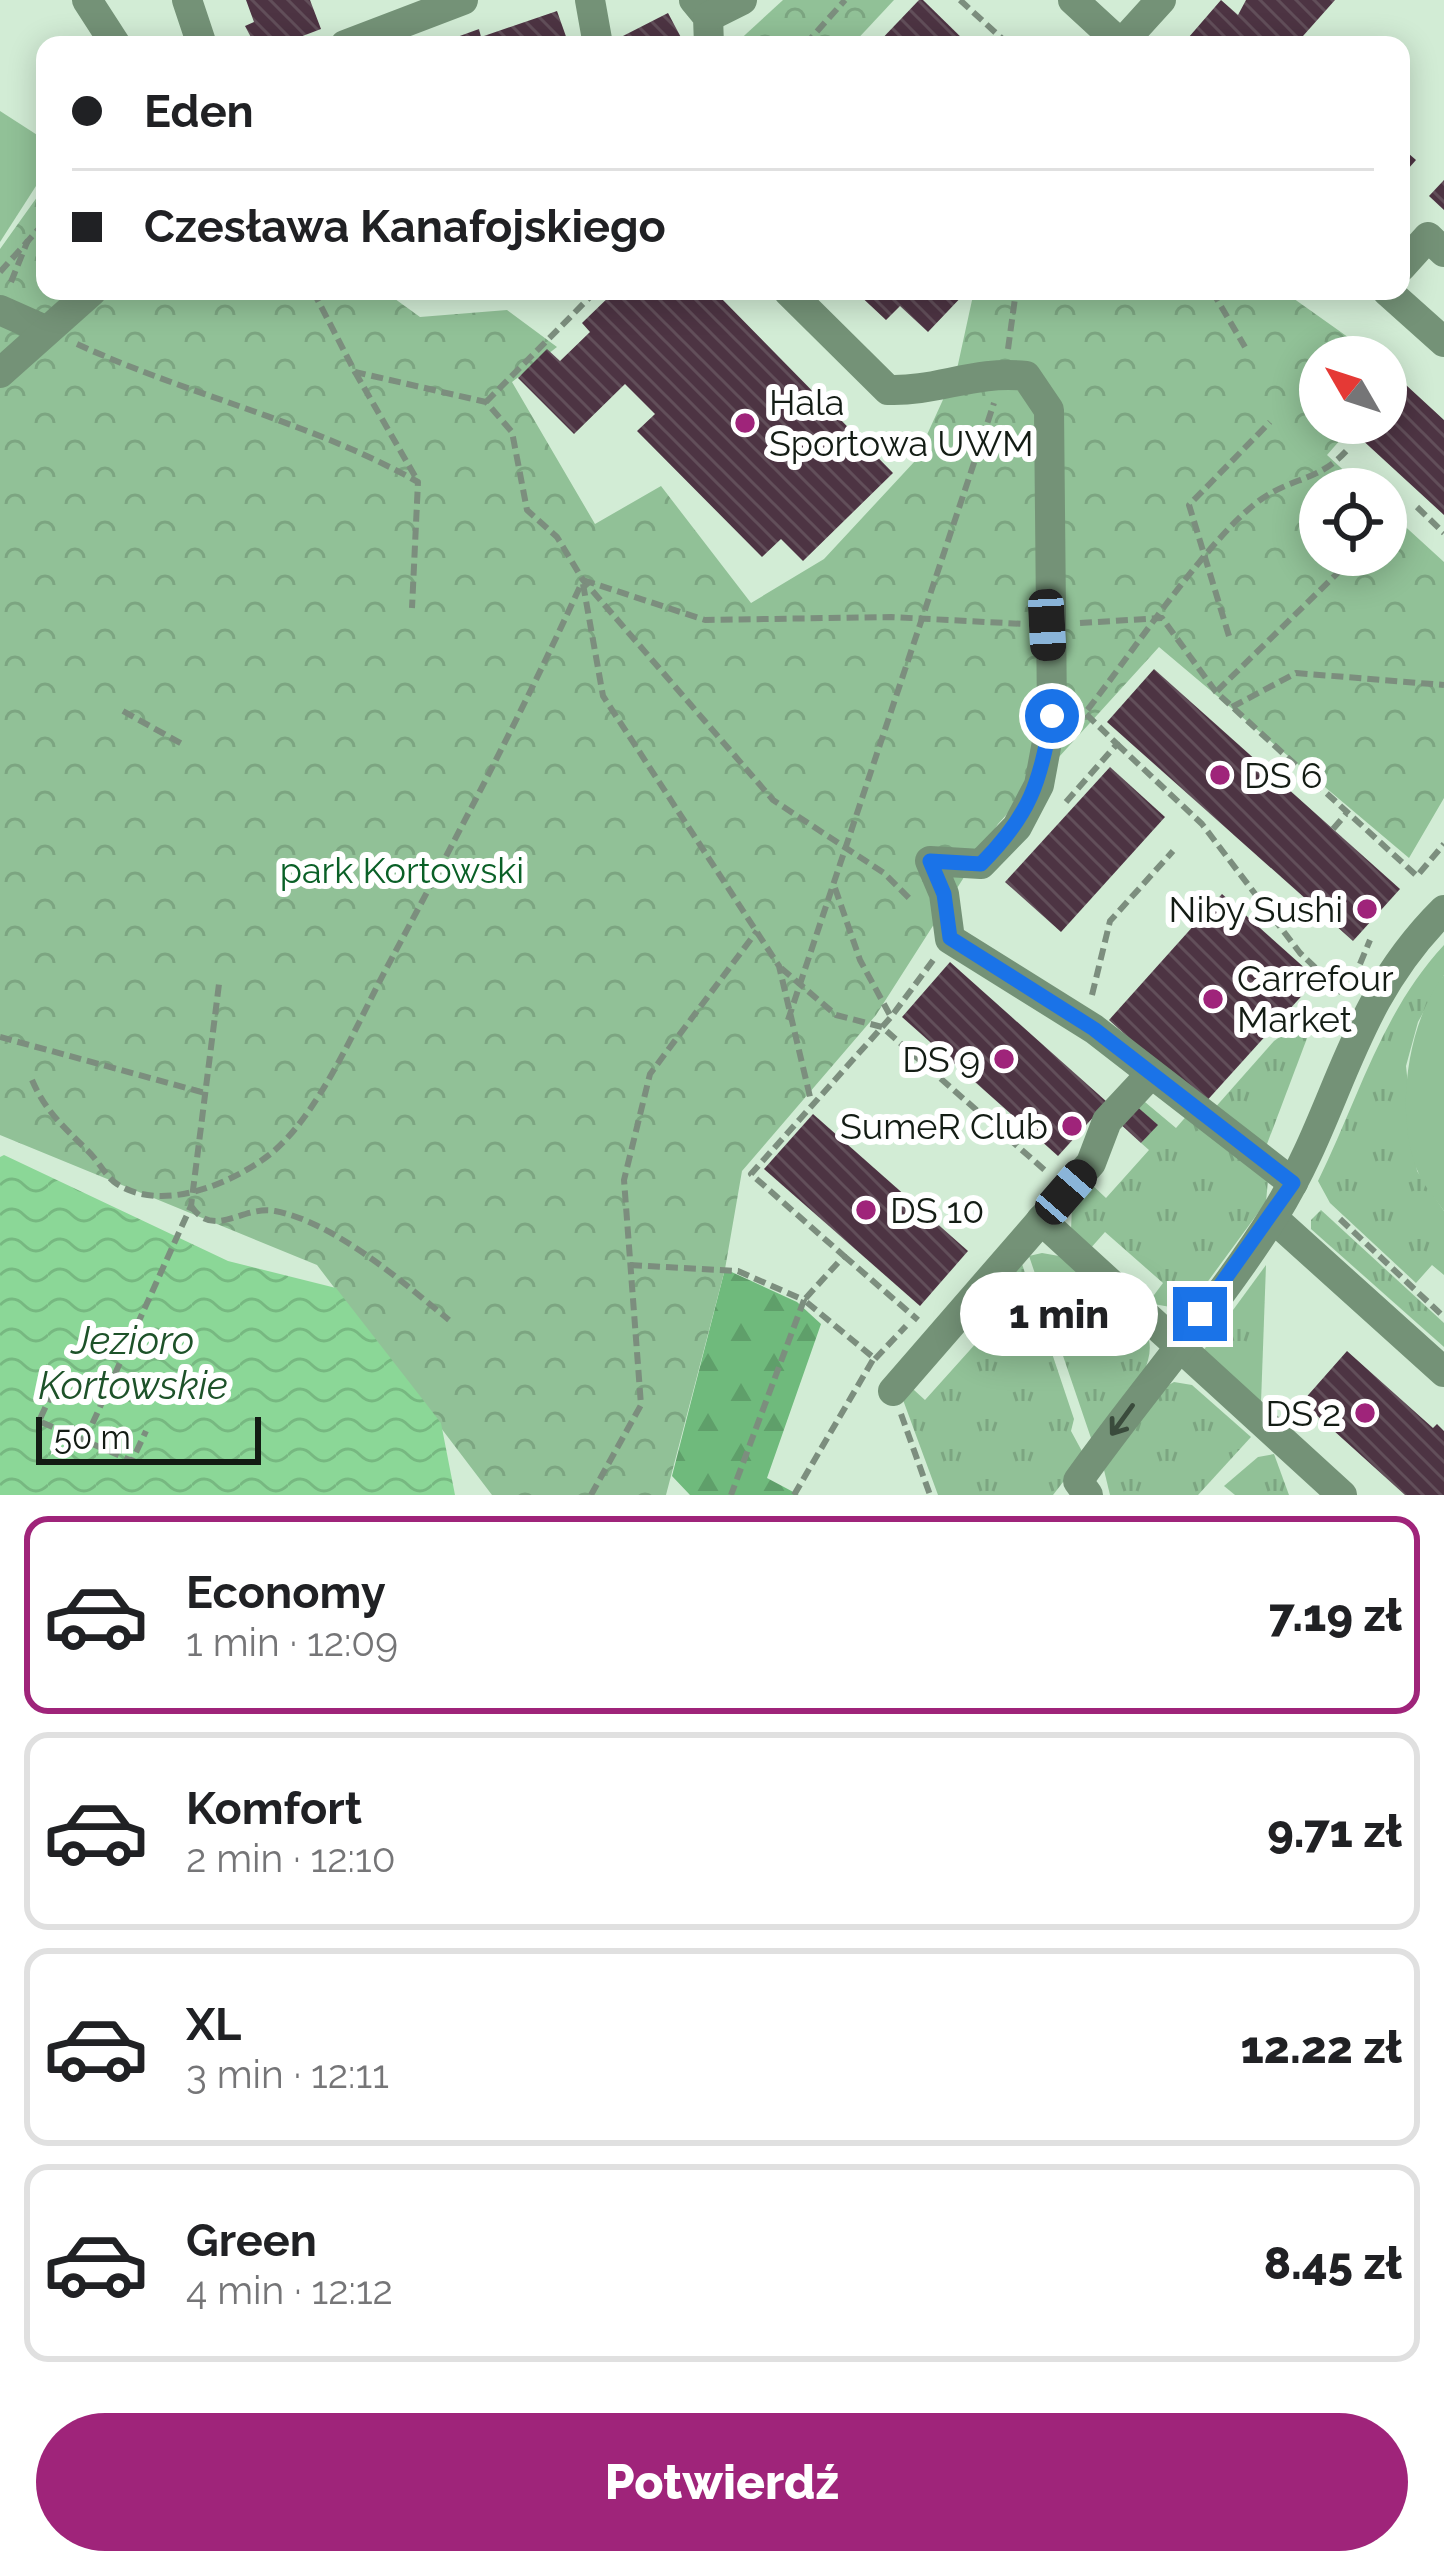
<!DOCTYPE html>
<html lang="pl">
<head>
<meta charset="utf-8">
<style>
	:root { --surface:#fff; --page:#f6f6f6; --text:#202124; --muted:#757577; --line:#e0e0e0; --accent:#9f247a }
	body { margin:0; font-family:Raleway,sans-serif; background:var(--page); color:var(--text); height:100vh; display:flex; flex-direction:column; font-size:45px; white-space:nowrap }
	* { box-sizing:border-box; margin:0 }
	p { font-size:39px; color:var(--muted) }
	.icon { flex:none; width:66px; height:66px; fill:none; stroke:currentColor; stroke-width:2; stroke-linecap:round; stroke-linejoin:round }
	.map { position:relative; height:1495px; overflow:hidden }
	.sheet { display:flex; flex-direction:column; background:var(--surface); flex:1 }
	.sheet>* { flex:none }
	.hud { position:absolute; left:36px; top:36px; width:1374px; height:264px; border-radius:24px; box-shadow:0 6px 30px #0003; display:grid; align-content:center; height:264px; padding:0 36px; background:var(--surface) }
	.needle { width:78px; rotate:309deg }
	.tools { position:absolute; left:1299px; top:336px; display:grid; gap:24px }
	.tools a { display:grid; place-items:center; width:108px; height:108px; border-radius:50%; background:var(--surface); box-shadow:0 6px 30px #0003; font-size:60px }
	.scale { position:absolute; left:36px; bottom:30px; width:225px; box-sizing:border-box; padding-left:12px; border:6px solid #131c14; border-top:0; font-size:33px; line-height:42px; white-space:nowrap; color:#131c14; -webkit-text-stroke:9px #fff; paint-order:stroke }
	.end { position:absolute; width:54px; height:54px; margin:-27px; border:15px solid #1a73e8; background:#fff; box-shadow:0 0 0 6px #fff }
	.from { border-radius:50% }
	.bubble { position:absolute; height:84px; border-radius:42px; background:var(--surface); box-shadow:0 6px 30px #0003; font-size:39px; font-weight:800; line-height:84px; text-align:center }
	.car { position:absolute; width:36px; height:72px; margin:-36px -18px; border-radius:15px; box-shadow:0 0 9px 3px #0007; background:linear-gradient(#222 24%,#8ab4d8 0 40%,#222 0 76%,#8ab4d8 0 86%,#222 0) }
	.hud b { display:flex; align-items:center; gap:42px; height:114px; font-size:45px }
	.hud b+b { border-top:3px solid var(--line) }
	.hud i { width:30px; height:30px; background:var(--text) }
	ul { padding:21px 0 0; list-style:none }
	li { display:flex; align-items:center; gap:36px; height:198px; margin:0 24px 18px; padding:0 12px; border:6px solid var(--line); border-radius:24px }
	li div { flex:1 }
	li b { display:block; font-size:45px }
	li em { font-style:normal; font-weight:800 }
	li.on { border-color:var(--accent) }
	li>.icon { width:108px; height:108px; stroke-width:1.5 }
	.action { display:flex; gap:24px; margin-top:auto; padding:24px 36px }
	.action a { flex:1; height:138px; border-radius:72px; background:var(--accent); color:#fff; font-size:48px; font-weight:800; line-height:138px; text-align:center }
	.map>svg:first-child { display:block }
	.grass { fill:url(#grass-tufts) }
	.forest { fill:url(#forest-firs) }
	.park { fill:url(#park-crowns) }
	.pitch { fill:#91c197 }
	.water { fill:url(#water-waves) }
	.building { fill:url(#building-back-hatch) }
	.lines { fill:none; stroke-linecap:round; stroke-linejoin:round }
	.path { stroke:#7c8e7e; stroke-width:6; stroke-dasharray:12 6; stroke-linecap:butt }
	.minor { stroke:#749277; stroke-width:30 }
	.oneway { stroke:#3a4b3c }
	.route { stroke:#1a73e8; stroke-width:15 }
	.poi-dot { fill:#9f247a; stroke:#fff; stroke-width:4.5 }
	.labels { text-anchor:middle; stroke-width:12; stroke-linejoin:round; paint-order:stroke }
	.poi-label { font-size:36px; fill:#131c14; stroke:#fff; text-anchor:start }
	.park-label { font-size:36px; fill:#0a6027; stroke:#fff }
	.water-label { font-size:39px; font-style:italic; fill:#1d5229; stroke:#fff }
</style>
</head>
<body>
<div class="map">
<svg width="1444" height="1495" viewBox="0 0 1444 1495">
	<defs>
		<pattern id="grass-tufts" width="24" height="20" patternUnits="userSpaceOnUse" patternTransform="scale(3)"><rect width="24" height="20" fill="#91c197"/><path d="M3 7l-1-3M5 7V3M7 7l1-3M15 17l-1-3M17 17v-4M19 17l1-3" fill="none" stroke="#7ca581"/></pattern>
		<pattern id="forest-firs" width="22" height="20" patternUnits="userSpaceOnUse" patternTransform="scale(3)"><rect width="22" height="20" fill="#6fba7c"/><path d="M5 1l3.5 6h-7zM16 11l3.5 6h-7z" fill="#5f9f6a"/></pattern>
		<pattern id="park-crowns" width="20" height="18" patternUnits="userSpaceOnUse" patternTransform="scale(3)"><rect width="20" height="18" fill="#91c197"/><path d="M2 6a3 3 0 1 1 6 0M12 15a3 3 0 1 1 6 0" fill="none" stroke="#7ca581"/></pattern>
		<pattern id="water-waves" width="16" height="10" patternUnits="userSpaceOnUse" patternTransform="scale(3)"><rect width="16" height="10" fill="#8bd797"/><path d="M0 5q4-4 8 0t8 0" fill="none" stroke="#77b881"/></pattern>
		<pattern id="building-back-hatch" width="6" height="6" patternUnits="userSpaceOnUse" patternTransform="scale(3)"><rect width="6" height="6" fill="#4d3443"/><path d="M-1 5l2 2M0 0l6 6M5-1l2 2" fill="none" stroke="#624f5a"/></pattern>
	</defs>
	<rect width="100%" height="100%" fill="#d2ecd5"/>
	<g class="grass">
		<path d="M 1444,945 L 1444,975 L 1418,1022 L 1406,1066 L 1417,1171 L 1444,1211 L 1444,1275 L 1432,1265 L 1416,1283 L 1330,1203 L 1318,1181 C 1358,1100 1381,1013 1444,945 Z"/>
		<polygon points="1298,1024 1309,1033 1264,1152 1213,1110 1274,1041"/>
		<polygon points="1139,1097 1176,1128 1190,1112 1268,1180 1266,1202 1187,1310 1148,1303 1163,1283 1105,1232 1089,1250 1071,1231 1072,1204 1090,1183 1106,1198 1149,1150 1141,1143 1157,1125 1133,1103"/>
		<polygon points="1321,1210 1444,1323 1444,1347 1311,1229 1311,1220"/>
		<path d="M 1042,1253 L 1059,1256 L 1147,1333 C 1162,1370 1113,1413 1092,1441 L 1029,1256 Z"/>
		<polygon points="1021,1261 1074,1419 1071,1431 1084,1455 1053,1495 938,1495 892,1370 925,1400 1023,1291 1006,1277"/>
		<polygon points="1266,1265 1261,1403 1203,1351"/>
		<polygon points="1174,1382 1192,1385 1251,1437 1198,1495 1110,1495 1104,1470 1161,1389"/>
		<polygon points="1274,1454 1289,1495 1235,1495 1224,1486 1258,1457"/>
	</g>
	<polygon class="forest" points="725,1269 797,1302 821,1324 767,1478 799,1495 690,1495 672,1476"/>
	<g class="park">
		<polygon points="783,0 894,0 852,45 734,45"/>
		<polygon points="45,186 45,291 384,291 420,317 507,310 557,347 512,382 595,524 661,486 751,603 824,559 915,461 957,369 974,291 1283,291 1376,357 1320,357 1320,423 1355,423 1327,455 1364,489 1320,489 1320,555 1386,555 1386,509 1444,562 1444,798 1409,858 1159,647 998,824 876,1015 742,1171 725,1269 666,1495 492,1495 317,1265 0,1135 0,249"/>
	</g>
	<g class="pitch">
		<polygon points="0,111 45,140 45,172 0,242"/>
		<path d="M 1444,975 L 1444,1211 C 1436,1199 1423,1185 1418,1172 C 1394,1116 1407,1022 1444,975 Z"/>
	</g>
	<polygon class="water" points="4,1155 228,1261 336,1288 441,1423 455,1495 0,1495 0,1157"/>
	<g class="building">
		<polygon points="246,0 310,0 321,29 279,45 255,45 245,26 254,22"/>
		<polygon points="919,0 923,0 969,45 876,45"/>
		<polygon points="1221,0 1238,15 1246,0 1335,0 1295,45 1182,45"/>
		<polygon points="557,11 569,45 435,45 479,29 481,37"/>
		<polygon points="668,13 685,45 625,45 621,37"/>
		<polygon points="1401,147 1416,160 1401,177"/>
		<polygon points="1444,180 1444,210 1429,196"/>
		<polygon points="615,291 727,291 721,298 893,473 803,561 781,539 762,557 637,431 655,414 625,384 574,434 518,378 547,349 560,361 590,332 582,323"/>
		<polygon points="855,291 967,291 928,332 900,306 886,320"/>
		<polygon points="1406,385 1444,420 1444,515 1358,436 1371,423 1386,423 1386,406"/>
		<polygon points="1154,669 1400,889 1353,941 1107,722"/>
		<polygon points="1110,767 1165,817 1061,932 1005,882"/>
		<polygon points="1222,894 1317,979 1203,1105 1109,1020"/>
		<polygon points="950,962 1107,1102 1058,1156 902,1017"/>
		<polygon points="1133,1103 1158,1125 1141,1143 1117,1121"/>
		<polygon points="813,1114 968,1251 920,1306 764,1169"/>
		<polygon points="1347,1351 1433,1428 1437,1424 1444,1431 1444,1495 1405,1495 1302,1402"/>
	</g>
	<g class="lines">
		<g class="path">
			<polyline points="960,0 1009,45"/>
			<polyline points="805,45 845,0"/>
			<polyline points="0,272 45,222"/>
			<polyline points="11,282 28,240"/>
			<polyline points="313,291 355,372 486,402 512,432 527,510 557,537 583,580 773,800 884,873 913,902"/>
			<polyline points="1212,291 1245,347"/>
			<path d="M 77,344 C 190,396 309,421 418,482 L 412,608"/>
			<polyline points="1008,349 1016,291"/>
			<polyline points="355,372 416,478"/>
			<polyline points="486,402 596,291"/>
			<polyline points="1417,507 1444,533"/>
			<polyline points="1386,526 1403,509"/>
			<polyline points="583,580 705,620 891,617 1025,624"/>
			<polyline points="583,584 603,696 779,966 811,1101"/>
			<polyline points="1080,623 1162,618 1216,692 1417,876 1444,844"/>
			<polyline points="1229,636 1189,505 1270,422"/>
			<polyline points="1217,691 1356,555"/>
			<polyline points="1232,707 1296,673 1444,685"/>
			<polyline points="123,711 184,745"/>
			<polyline points="1117,744 1202,824 1300,953 1345,996"/>
			<path d="M 1066,802 L 1117,744 L 1085,713 C 1128,659 1211,533 1263,498 C 1296,476 1320,481 1349,448"/>
			<polyline points="1333,829 1346,814"/>
			<polyline points="835,888 860,960 891,1017"/>
			<polyline points="1360,964 1370,940"/>
			<polyline points="781,968 836,1015 882,1027 1048,1173"/>
			<polyline points="1092,995 1110,921 1173,851"/>
			<polyline points="788,1020 994,403"/>
			<polyline points="0,1037 205,1093"/>
			<path d="M 32,1080 C 46,1112 63,1126 87,1150 C 98,1160 105,1176 117,1184 C 162,1213 231,1184 269,1155 C 318,1117 356,1026 385,971 C 454,842 522,714 583,580"/>
			<path d="M 191,1206 C 214,1240 242,1205 275,1211 C 334,1222 404,1283 449,1320"/>
			<polyline points="1340,1219 1444,1317"/>
			<polyline points="844,1256 918,1320"/>
			<polyline points="630,1265 738,1271 804,1300 731,1495"/>
			<polyline points="875,1359 906,1326"/>
			<polyline points="53,1391 39,1421 132,1461 146,1431"/>
			<polyline points="901,1414 930,1495"/>
			<polyline points="85,1440 191,1206 219,984"/>
			<polyline points="591,1495 641,1405 624,1180 650,1074 757,931"/>
			<polyline points="794,1495 874,1358 804,1300 844,1256 751,1174 891,1017 934,959"/>
		</g>
		<g class="minor">
			<polyline points="87,0 116,45"/>
			<polyline points="187,0 202,45"/>
			<polyline points="590,0 598,45"/>
			<polyline points="694,0 708,17 709,45"/>
			<polyline points="1073,0 1122,45"/>
			<polyline points="708,17 742,0"/>
			<polyline points="1121,44 1161,0"/>
			<polyline points="345,45 463,0"/>
			<polyline points="1401,267 1428,237 1444,252"/>
			<path d="M 788,291 L 888,390 C 936,392 975,370 1026,376 L 1049,410 L 1052,715 L 1039,785 L 1017,827 L 981,864 L 930,861 L 944,894 L 950,939 L 1094,1029 L 1293,1183"/>
			<polyline points="1387,291 1444,342"/>
			<polyline points="0,310 45,330"/>
			<polyline points="0,373 92,291"/>
			<polyline points="1273,1218 1444,1372"/>
			<polyline points="1041,1220 1342,1495"/>
			<polyline points="893,1391 1091,1163 1107,1121 1149,1076"/>
			<path d="M 1088,1495 L 1078,1481 C 1140,1393 1219,1304 1275,1214 C 1341,1108 1348,1005 1444,910"/>
		</g>
	</g>
	<defs><path id="oneway-shaft" d="M-6 0H5M1.5-3L5.5 0L1.5 3" fill="none" stroke-width="1.6" stroke-linecap="round" stroke-linejoin="round" transform="scale(3)"/></defs>
	<use class="oneway" href="#oneway-shaft" transform="translate(1122 1420) rotate(126)"/>
	<g class="lines">
		<path class="route" d="M 1052,716 C 1039,784 1031,814 981,864 L 930,861 L 944,894 L 950,938 L 1094,1029 L 1293,1183 L 1200,1314"/>
	</g>
	<g class="poi-dot">
		<circle cx="745" cy="423" r="12"/>
		<circle cx="1220" cy="775" r="12"/>
		<circle cx="1367" cy="909" r="12"/>
		<circle cx="1213" cy="999" r="12"/>
		<circle cx="1004" cy="1059" r="12"/>
		<circle cx="1072" cy="1126" r="12"/>
		<circle cx="866" cy="1210" r="12"/>
		<circle cx="1365" cy="1413" r="12"/>
	</g>
	<g class="labels">
		<g class="poi-label">
			<text x="769" y="415">Hala<tspan x="769" dy="41">Sportowa UWM</tspan></text>
			<text x="1244" y="788">DS 6</text>
			<text x="1343" y="922" text-anchor="end">Niby Sushi</text>
			<text x="1237" y="991">Carrefour<tspan x="1237" dy="41">Market</tspan></text>
			<text x="980" y="1072" text-anchor="end">DS 9</text>
			<text x="1048" y="1139" text-anchor="end">SumeR Club</text>
			<text x="890" y="1223">DS 10</text>
			<text x="1341" y="1426" text-anchor="end">DS 2</text>
		</g>
		<g class="park-label">
			<text x="402" y="883">park Kortowski</text>
		</g>
		<g class="water-label">
			<text x="133" y="1354">Jezioro<tspan x="133" dy="45">Kortowskie</tspan></text>
		</g>
	</g>
</svg>
<div class="tools">
<a><svg class="needle" viewBox="-14 -14 28 28"><path d="M0-13l5 13h-10z" fill="#e53935"/><path d="M0 13l5-13h-10z" fill="#757577"/></svg></a>
<a><svg class="icon" aria-label="locate" viewBox="0 0 24 24"><circle cx="12" cy="12" r="6"/><path d="M12 2v4M12 18v4M2 12h4M18 12h4"/></svg></a>
</div>
<div class="scale">50 m</div>
<i class="end from" style="left:1052px;top:716px"></i>
<i class="end" style="left:1200px;top:1314px"></i>
<div class="bubble" style="left:960px;top:1272px;width:198px">1 min</div>
<i class="car" style="left:1047px;top:625px;rotate:177deg"></i>
<i class="car" style="left:1066px;top:1192px;rotate:41deg"></i>
<div class="hud">
<b><i class="from"></i>Eden</b>
<b><i></i>Czesława Kanafojskiego</b>
</div>
</div>
<section class="sheet">
<ul>
<li class="on"><svg class="icon" aria-label="car" viewBox="0 0 24 24"><path d="M5 17H2v-5l4-1 3-4h7l3 4 3 1v5h-3M9 17h6M6 11h13"/><circle cx="7" cy="17" r="2"/><circle cx="17" cy="17" r="2"/></svg><div><b>Economy</b><p>1 min · 12:09</p></div><em>7.19 zł</em></li>
<li><svg class="icon" aria-label="car" viewBox="0 0 24 24"><path d="M5 17H2v-5l4-1 3-4h7l3 4 3 1v5h-3M9 17h6M6 11h13"/><circle cx="7" cy="17" r="2"/><circle cx="17" cy="17" r="2"/></svg><div><b>Komfort</b><p>2 min · 12:10</p></div><em>9.71 zł</em></li>
<li><svg class="icon" aria-label="car" viewBox="0 0 24 24"><path d="M5 17H2v-5l4-1 3-4h7l3 4 3 1v5h-3M9 17h6M6 11h13"/><circle cx="7" cy="17" r="2"/><circle cx="17" cy="17" r="2"/></svg><div><b>XL</b><p>3 min · 12:11</p></div><em>12.22 zł</em></li>
<li><svg class="icon" aria-label="car" viewBox="0 0 24 24"><path d="M5 17H2v-5l4-1 3-4h7l3 4 3 1v5h-3M9 17h6M6 11h13"/><circle cx="7" cy="17" r="2"/><circle cx="17" cy="17" r="2"/></svg><div><b>Green</b><p>4 min · 12:12</p></div><em>8.45 zł</em></li>
</ul>
<div class="action"><a>Potwierdź</a></div>
</section>
</body>
</html>
